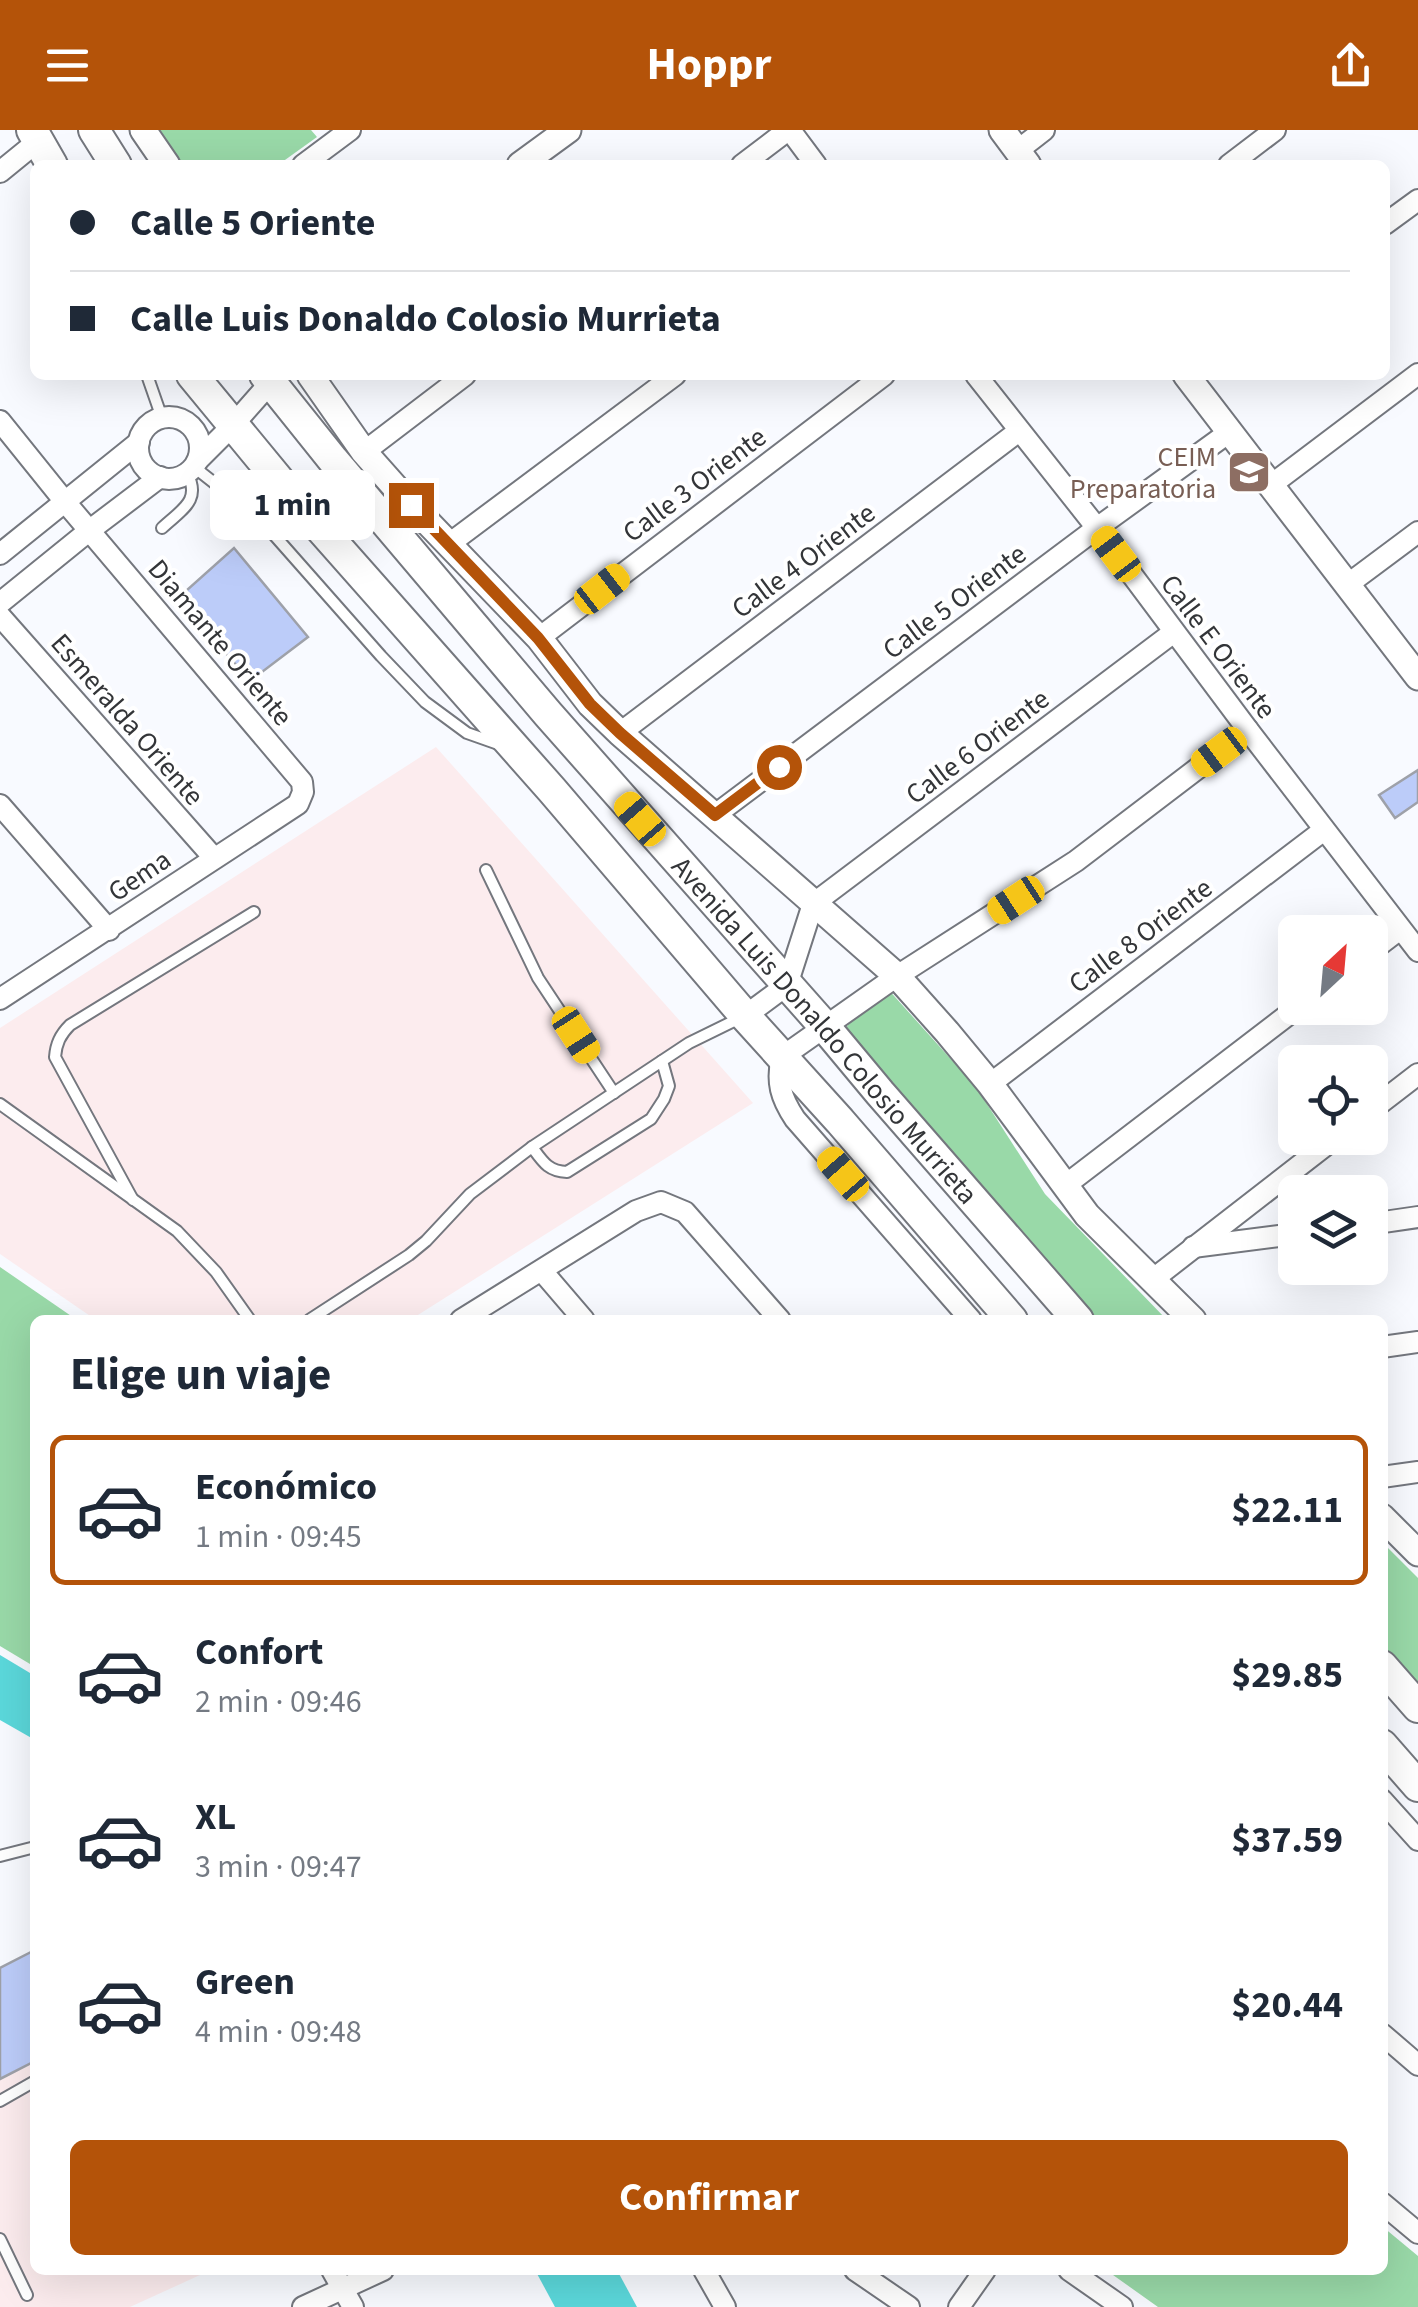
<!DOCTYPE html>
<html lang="es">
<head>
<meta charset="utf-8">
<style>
	:root { --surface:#fff; --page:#f2f2f3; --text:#1f2937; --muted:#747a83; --line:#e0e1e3; --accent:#b45309 }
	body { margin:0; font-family:"Source Sans 3",sans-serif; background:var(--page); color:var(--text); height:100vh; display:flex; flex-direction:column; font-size:38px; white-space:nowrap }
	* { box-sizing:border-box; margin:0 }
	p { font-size:32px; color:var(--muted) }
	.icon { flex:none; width:55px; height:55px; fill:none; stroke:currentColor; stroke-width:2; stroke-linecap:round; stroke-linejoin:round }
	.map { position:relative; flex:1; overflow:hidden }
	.drawer { position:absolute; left:30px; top:1185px; width:1358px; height:960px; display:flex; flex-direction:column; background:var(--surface); border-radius:15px; box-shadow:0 10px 40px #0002 }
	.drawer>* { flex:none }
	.hud { position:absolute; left:30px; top:30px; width:1360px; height:220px; border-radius:15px; box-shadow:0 10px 40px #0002; display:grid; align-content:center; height:220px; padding:0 40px; background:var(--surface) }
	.needle { width:65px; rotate:26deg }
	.fabs { position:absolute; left:1278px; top:785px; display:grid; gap:20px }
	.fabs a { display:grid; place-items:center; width:110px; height:110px; border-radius:15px; background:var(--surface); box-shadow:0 10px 40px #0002; font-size:50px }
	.end { position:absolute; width:45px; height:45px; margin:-22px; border:12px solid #b45309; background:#fff; box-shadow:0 0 0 5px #fff }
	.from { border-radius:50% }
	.bubble { position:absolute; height:70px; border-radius:15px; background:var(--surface); box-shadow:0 10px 40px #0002; font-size:32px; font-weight:700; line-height:70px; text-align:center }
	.car { position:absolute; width:30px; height:60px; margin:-30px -15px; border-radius:12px; box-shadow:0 0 8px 2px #0007; background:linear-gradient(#f5c518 24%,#345 0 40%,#f5c518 0 76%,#345 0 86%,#f5c518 0) }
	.hud b { display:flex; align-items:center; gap:35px; height:95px; font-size:38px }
	.hud b+b { border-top:2px solid var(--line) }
	.hud i { width:25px; height:25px; background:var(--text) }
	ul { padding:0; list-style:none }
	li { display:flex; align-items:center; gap:30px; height:150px; margin:0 20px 15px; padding:0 20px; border:5px solid transparent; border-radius:15px }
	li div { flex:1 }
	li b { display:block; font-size:38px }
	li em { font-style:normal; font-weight:700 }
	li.selected { border-color:var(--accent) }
	li>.icon { width:90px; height:90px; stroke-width:1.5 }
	h2 { padding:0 40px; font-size:45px; line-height:120px }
	.action { display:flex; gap:20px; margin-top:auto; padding:20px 40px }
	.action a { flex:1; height:115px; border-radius:15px; background:var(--accent); color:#fff; font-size:40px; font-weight:700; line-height:115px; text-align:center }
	header { display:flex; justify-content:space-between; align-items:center; height:130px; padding:0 40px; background:var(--accent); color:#fff; font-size:45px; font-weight:700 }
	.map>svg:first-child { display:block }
	.industrial { fill:#fcecee }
	.green { fill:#99d9a8 }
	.water { fill:#5bd8db }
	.building { fill:#bcccf9; stroke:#9ea1a9; stroke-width:2.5 }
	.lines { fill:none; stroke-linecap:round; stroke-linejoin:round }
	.service-casing { stroke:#74777e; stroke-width:14 }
	.minor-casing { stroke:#74777e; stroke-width:24 }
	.tertiary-casing { stroke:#74777e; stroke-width:29 }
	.secondary-casing { stroke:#74777e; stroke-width:34 }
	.service { stroke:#fff; stroke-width:10 }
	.minor { stroke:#fff; stroke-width:20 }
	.tertiary { stroke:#fff; stroke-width:25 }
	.secondary { stroke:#fff; stroke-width:30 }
	.route { stroke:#b45309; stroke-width:12 }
	.labels { text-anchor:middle; stroke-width:8; stroke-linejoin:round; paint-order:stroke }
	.education-label { font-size:28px; fill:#785e54; stroke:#fff; text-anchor:end }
	.street-label { font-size:28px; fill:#333538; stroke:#fff }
</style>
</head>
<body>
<header><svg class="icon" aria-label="menu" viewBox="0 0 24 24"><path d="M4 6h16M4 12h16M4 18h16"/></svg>Hoppr<svg class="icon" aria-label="share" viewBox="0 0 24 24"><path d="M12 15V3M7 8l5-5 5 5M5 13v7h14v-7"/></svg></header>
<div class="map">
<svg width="1418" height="2177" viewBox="0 0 1418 2177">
	<rect width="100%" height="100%" fill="#f8faff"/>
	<g class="industrial">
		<polygon points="436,617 753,973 410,1190 96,1190 0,1124 0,898"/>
		<polygon points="35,1833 35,2140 211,2140 130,2177 0,2177 0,1852"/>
	</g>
	<g class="green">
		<polygon points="159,0 311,0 317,7 278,35 183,35"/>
		<polygon points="886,857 976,957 1045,1064 1167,1190 1095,1190 844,899"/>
		<polygon points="0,1137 77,1190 35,1190 35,1537 0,1516"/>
		<polygon points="1382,1412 1418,1448 1418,1563 1383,1522"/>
		<polygon points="1383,2097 1418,2126 1418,2177 1158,2177 1106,2140 1382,2140"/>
	</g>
	<g class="water">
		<polygon points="0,1525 35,1546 35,1610 0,1590"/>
		<polygon points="535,2140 617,2140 637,2177 555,2177"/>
	</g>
	<g class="building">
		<polygon points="234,418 308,507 250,551 178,468"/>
		<polygon points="1418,640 1418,672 1395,688 1379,665"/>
		<polygon points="35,1820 35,1931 0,1949 0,1838"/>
	</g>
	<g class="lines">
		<g class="service-casing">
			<g id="service">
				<polyline points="147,245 162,288"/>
				<polyline points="194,337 260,389 381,526 425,572 467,603 501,615"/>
				<path d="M 162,398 C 181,380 202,371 187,343"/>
				<polyline points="486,740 538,848 614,963"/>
				<polyline points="0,974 177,1101 216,1142 250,1190"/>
				<path d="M 532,1017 C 543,1032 548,1041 567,1042 L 651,989 L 664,969 L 669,956 L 662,931"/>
				<path d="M 133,1070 L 55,927 C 56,914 60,905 70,895 L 254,782"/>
				<polyline points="309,1190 409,1125 426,1111 470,1064 532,1017 689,913 740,888"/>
				<polyline points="0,1726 35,1717"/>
				<polyline points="0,1971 35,1951"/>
				<polyline points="0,2109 27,2165"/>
			</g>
		</g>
		<g class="minor-casing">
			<g id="minor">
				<polyline points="790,0 816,35"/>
				<polyline points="1017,21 1044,0"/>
				<polyline points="303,35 350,0"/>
				<polyline points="742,35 788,0"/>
				<polyline points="1229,35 1275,0"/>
				<polyline points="0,42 38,11"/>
				<polyline points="1385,94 1418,70"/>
				<polyline points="976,245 1097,398 1248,600 1418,821"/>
				<circle cx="169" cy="318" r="31"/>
				<polyline points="0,291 66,373 302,652 303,662 298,674 0,869"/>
				<polyline points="364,322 465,245"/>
				<polyline points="198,330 233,295 271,252"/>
				<polyline points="1271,355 1418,244"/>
				<polyline points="449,414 675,245"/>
				<polyline points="0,424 139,312"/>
				<polyline points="1347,455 1418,402"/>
				<polyline points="0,473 90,400 160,347"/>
				<polyline points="0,486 214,728"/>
				<polyline points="539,508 884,245"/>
				<polyline points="620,603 1019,301"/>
				<polyline points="0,675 109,800"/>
				<polyline points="715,685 1097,398 1228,303"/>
				<polyline points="1370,822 1400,799"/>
				<polyline points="745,886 787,855 813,774 1174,502"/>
				<polyline points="990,954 1324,700"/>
				<polyline points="1370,981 1418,944"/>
				<polyline points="1067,1054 1297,878"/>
				<polyline points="1370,1094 1418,1087"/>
				<polyline points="1193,1117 1295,1104"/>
				<polyline points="542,1141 584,1190"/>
				<polyline points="1152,1150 1335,1008"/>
				<polyline points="461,1190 636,1081 661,1072 685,1082 780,1190"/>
				<path d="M 971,1190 L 795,989 C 781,968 776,952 782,927 L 897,846 L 1076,731 L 1248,600"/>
				<polyline points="1382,1217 1418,1212"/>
				<polyline points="1382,1347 1418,1342"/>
				<polyline points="1382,1670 1418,1710"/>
				<polyline points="1382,1904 1418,1935"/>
				<polyline points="1382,2073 1418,2103"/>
				<polyline points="332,2140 353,2177"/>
				<polyline points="704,2140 725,2177"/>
				<polyline points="855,2140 909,2177"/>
				<polyline points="1069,2140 1122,2177"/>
				<polyline points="303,2177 383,2140"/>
				<polyline points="959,2177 985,2140"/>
			</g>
		</g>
		<g class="tertiary-casing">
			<g id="tertiary">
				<polyline points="143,0 167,35"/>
				<polyline points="1002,0 1028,35"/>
				<polyline points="520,35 568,0"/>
				<polyline points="310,245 364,322 411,375 539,508 590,574 620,603 897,846 947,902 990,954 1087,1085 1193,1190"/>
				<polyline points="1186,245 1418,547"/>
				<polyline points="1382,1387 1418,1423"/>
			</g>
		</g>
		<g class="secondary-casing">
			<g id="secondary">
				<polyline points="32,0 52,35"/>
				<polyline points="94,0 116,35"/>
				<polyline points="192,245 291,365 552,660 745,886 840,991 1012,1190"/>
				<path id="s1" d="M 265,245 L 333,330 L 548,584 L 825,897 L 880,963 L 1078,1190"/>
				<polyline points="1382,1536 1418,1577"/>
				<polyline points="1382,1615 1418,1656"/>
			</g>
		</g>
		<use href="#service" class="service"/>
		<use href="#minor" class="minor"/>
		<use href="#tertiary" class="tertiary"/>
		<use href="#secondary" class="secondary"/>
	</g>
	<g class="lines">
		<polyline class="route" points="411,375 538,508 590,574 620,603 715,685 779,637"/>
	</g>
	<defs>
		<g id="university-square" transform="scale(2.25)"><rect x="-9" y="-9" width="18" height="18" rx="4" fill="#8d6e63" stroke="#fff"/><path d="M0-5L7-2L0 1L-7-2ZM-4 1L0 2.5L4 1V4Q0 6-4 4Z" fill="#fff"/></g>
	</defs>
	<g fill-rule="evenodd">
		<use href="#university-square" x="1249" y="342"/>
	</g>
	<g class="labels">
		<g class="education-label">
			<text x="1216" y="336">CEIM<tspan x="1216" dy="32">Preparatoria</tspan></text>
		</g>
		<g class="street-label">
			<text transform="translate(694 354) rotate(-37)" y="10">Calle 3 Oriente</text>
			<text transform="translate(803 430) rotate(-37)" y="10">Calle 4 Oriente</text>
			<text transform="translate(954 471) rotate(-37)" y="10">Calle 5 Oriente</text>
			<text transform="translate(221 512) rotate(50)" y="10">Diamante Oriente</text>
			<text transform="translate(1219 516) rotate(53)" y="10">Calle E Oriente</text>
			<text transform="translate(128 589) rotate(49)" y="10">Esmeralda Oriente</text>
			<text transform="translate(977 616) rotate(-37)" y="10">Calle 6 Oriente</text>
			<text transform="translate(139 745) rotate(-34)" y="10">Gema</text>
			<text transform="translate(1140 805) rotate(-37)" y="10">Calle 8 Oriente</text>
			<text dy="10" stroke="none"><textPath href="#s1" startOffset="862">Avenida Luis Donaldo Colosio Murrieta</textPath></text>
		</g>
	</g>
</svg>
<div class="fabs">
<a><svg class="needle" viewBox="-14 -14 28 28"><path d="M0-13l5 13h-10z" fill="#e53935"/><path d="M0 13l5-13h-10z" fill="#747a83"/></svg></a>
<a><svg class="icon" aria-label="locate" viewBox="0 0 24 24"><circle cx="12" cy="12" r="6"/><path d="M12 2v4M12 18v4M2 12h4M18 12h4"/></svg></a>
<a><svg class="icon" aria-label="layers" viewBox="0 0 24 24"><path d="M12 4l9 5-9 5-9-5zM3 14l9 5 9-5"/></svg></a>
</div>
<i class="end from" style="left:779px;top:637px"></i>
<i class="end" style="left:411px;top:375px"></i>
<div class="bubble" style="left:210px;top:340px;width:165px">1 min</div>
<i class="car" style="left:1116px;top:424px;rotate:323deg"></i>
<i class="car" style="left:602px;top:459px;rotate:52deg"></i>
<i class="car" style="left:1219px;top:622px;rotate:233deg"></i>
<i class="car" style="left:640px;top:689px;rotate:319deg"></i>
<i class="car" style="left:1016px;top:770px;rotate:237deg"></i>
<i class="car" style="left:576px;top:905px;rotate:147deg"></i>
<i class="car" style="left:843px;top:1044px;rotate:319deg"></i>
<div class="hud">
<b><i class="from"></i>Calle 5 Oriente</b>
<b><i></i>Calle Luis Donaldo Colosio Murrieta</b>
</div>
<section class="drawer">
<h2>Elige un viaje</h2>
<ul>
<li class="selected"><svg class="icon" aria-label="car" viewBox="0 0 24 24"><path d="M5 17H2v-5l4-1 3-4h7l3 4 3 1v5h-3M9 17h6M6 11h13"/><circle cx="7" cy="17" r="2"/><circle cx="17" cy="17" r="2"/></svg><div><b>Económico</b><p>1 min · 09:45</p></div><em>$22.11</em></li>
<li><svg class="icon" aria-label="car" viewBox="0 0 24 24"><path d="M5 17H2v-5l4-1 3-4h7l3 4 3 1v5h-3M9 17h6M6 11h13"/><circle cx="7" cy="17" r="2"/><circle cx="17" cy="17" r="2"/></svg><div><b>Confort</b><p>2 min · 09:46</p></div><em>$29.85</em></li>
<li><svg class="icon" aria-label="car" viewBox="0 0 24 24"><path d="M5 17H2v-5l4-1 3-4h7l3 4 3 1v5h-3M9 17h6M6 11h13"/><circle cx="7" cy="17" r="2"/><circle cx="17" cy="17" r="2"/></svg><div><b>XL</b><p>3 min · 09:47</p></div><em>$37.59</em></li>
<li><svg class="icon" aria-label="car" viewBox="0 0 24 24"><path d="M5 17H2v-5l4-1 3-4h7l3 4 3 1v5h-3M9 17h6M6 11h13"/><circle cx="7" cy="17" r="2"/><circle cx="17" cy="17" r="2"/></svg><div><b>Green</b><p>4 min · 09:48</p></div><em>$20.44</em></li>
</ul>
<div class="action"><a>Confirmar</a></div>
</section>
</div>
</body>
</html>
